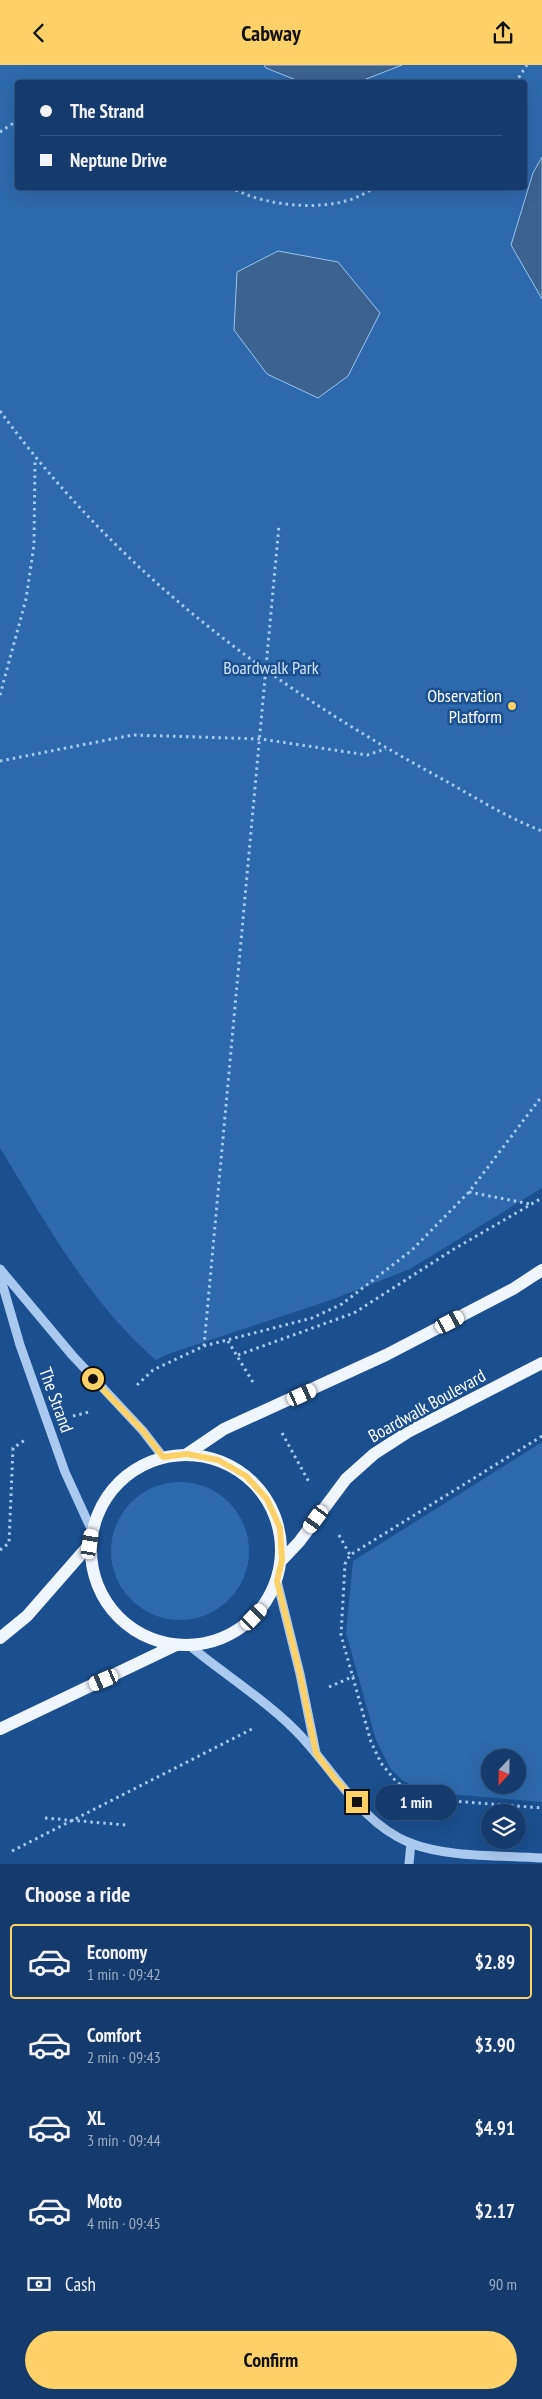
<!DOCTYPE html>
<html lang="en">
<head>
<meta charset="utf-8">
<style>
	:root { --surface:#143b6b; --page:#214673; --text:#f1f3f6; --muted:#9dadc1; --line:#33557e; --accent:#ffd166 }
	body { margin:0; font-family:"PT Sans Narrow",sans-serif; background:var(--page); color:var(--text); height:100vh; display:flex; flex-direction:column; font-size:19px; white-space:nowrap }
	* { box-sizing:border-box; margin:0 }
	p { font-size:16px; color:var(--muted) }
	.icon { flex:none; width:28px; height:28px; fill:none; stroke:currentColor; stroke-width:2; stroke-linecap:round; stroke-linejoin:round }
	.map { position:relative; height:1799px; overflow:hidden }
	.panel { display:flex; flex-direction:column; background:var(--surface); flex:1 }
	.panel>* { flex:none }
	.guide { position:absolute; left:15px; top:15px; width:512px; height:110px; border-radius:5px; box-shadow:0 5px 20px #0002,0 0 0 1px var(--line); display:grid; align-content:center; height:110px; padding:0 25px; background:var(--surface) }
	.needle { width:32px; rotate:202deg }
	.buttons { position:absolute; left:481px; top:1684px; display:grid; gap:10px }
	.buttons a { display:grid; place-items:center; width:45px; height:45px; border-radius:50%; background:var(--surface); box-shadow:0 5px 20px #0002,0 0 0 1px var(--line); font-size:25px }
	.end { position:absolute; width:22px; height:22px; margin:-11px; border:6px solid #ffd166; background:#111; box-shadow:0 0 0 2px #111 }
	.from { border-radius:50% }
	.bubble { position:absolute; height:35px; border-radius:18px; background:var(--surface); box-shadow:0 5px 20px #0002,0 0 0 1px var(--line); font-size:16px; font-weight:700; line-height:35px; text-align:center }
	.car { position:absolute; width:15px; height:30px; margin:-15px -8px; border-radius:6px; box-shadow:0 0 4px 1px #0007; background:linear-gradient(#fff 24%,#345 0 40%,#fff 0 76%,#345 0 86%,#fff 0) }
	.guide b { display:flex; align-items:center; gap:18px; height:48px; font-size:19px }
	.guide b+b { border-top:1px solid var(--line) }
	.guide i { width:12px; height:12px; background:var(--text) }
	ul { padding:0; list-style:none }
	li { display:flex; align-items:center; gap:15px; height:75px; margin:0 10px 8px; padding:0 15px; border:2px solid transparent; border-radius:5px }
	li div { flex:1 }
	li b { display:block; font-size:19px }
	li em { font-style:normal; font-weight:700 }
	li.active { border-color:var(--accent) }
	li>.icon { width:45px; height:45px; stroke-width:1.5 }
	h2 { padding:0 25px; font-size:22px; line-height:60px }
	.pay { display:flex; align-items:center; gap:12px; height:55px; padding:0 25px; font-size:19px }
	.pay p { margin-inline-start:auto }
	.cta { display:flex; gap:10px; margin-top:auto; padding:10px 25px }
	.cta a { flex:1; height:58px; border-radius:30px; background:var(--accent); color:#111; font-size:20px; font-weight:700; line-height:58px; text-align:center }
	header { display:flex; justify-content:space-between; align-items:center; height:65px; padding:0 25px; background:var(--accent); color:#111; font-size:22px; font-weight:700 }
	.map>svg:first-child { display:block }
	.green { fill:#2e69ad; fill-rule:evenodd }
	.water { fill:#3c6290; stroke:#9cc4f0 }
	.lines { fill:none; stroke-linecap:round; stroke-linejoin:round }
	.path { stroke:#a9c9ee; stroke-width:3; stroke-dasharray:2.5 4; stroke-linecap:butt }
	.minor { stroke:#a9c9ee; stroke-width:9 }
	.major { stroke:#f0f6ff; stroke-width:12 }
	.route { stroke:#ffd166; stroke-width:6 }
	.poi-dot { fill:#ffd166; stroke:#1b4f8f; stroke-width:2 }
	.labels { text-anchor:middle; stroke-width:5; stroke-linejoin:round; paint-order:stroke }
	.park-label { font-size:18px; fill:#cfe3fa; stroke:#1b4f8f }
	.poi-label { font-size:18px; fill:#fff; stroke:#1b4f8f; text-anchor:end }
	.street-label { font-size:18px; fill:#fff; stroke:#1b4f8f }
</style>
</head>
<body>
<header><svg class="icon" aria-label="back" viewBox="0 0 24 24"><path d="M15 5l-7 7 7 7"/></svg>Cabway<svg class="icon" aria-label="share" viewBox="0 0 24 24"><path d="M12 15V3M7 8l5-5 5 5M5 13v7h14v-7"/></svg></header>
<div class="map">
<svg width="542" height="1799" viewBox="0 0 542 1799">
	<rect width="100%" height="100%" fill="#1b4f8f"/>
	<g class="green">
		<path d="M 0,0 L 542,0 L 542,1123 L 410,1204 L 331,1235 L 171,1288 L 156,1295 C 91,1240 44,1155 0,1083 ZM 18,18 L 525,18 L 525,122 L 18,122 Z"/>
		<path d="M 542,1377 L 542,1737 L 426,1727 L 402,1715 L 390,1703 L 376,1675 L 346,1568 L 353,1496 ZM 518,1692 L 518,1720 L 490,1720 L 490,1692 Z"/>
		<circle cx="180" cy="1486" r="69"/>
	</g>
	<g class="water">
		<polygon points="264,0 402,0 356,18 301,17 266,3"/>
		<polygon points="542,92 542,234 511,180 533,108"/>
		<polygon points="278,186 338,197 380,248 348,311 318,333 267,309 234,265 237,207"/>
	</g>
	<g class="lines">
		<g class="path">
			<polyline points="515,18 527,0"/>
			<polyline points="0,67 18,55"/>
			<path d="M 230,122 C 266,143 341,150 374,122"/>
			<path d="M 0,346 C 115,503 264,617 435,710 C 470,729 505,752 542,766"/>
			<polyline points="0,630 26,534 34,480 35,395"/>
			<polyline points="0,696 133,670 261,674 367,690 386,684"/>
			<polyline points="469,1127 530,1139"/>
			<polyline points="228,1276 254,1319"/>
			<polyline points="204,1281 279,460"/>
			<polyline points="238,1290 354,1248 454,1184 542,1133"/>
			<polyline points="137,1320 153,1305 204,1281 312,1253 342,1239 412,1185 469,1127 542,1031"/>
			<polyline points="73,1351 89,1347"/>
			<polyline points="282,1368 309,1417"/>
			<polyline points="542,1371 350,1490 345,1499 341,1570 371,1677 381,1698 394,1714 405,1724 438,1735 542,1743"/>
			<polyline points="339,1470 350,1490"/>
			<polyline points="0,1485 9,1478 13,1383 25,1375"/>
			<polyline points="329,1622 354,1611"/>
			<polyline points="45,1753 126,1760"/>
			<polyline points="12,1786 254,1663"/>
		</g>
		<g class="minor">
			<polyline points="0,1204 72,1290 143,1366 163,1392"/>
			<polyline points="0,1211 20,1280 65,1407 92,1466"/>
			<polyline points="277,1516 300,1609 316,1688"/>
			<path d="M 190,1581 C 224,1609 263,1633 294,1664 C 332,1701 358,1757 410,1778 C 449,1793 500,1790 542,1793"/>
			<polyline points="409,1799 411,1778"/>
		</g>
		<g class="major">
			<polyline points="187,1389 224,1364 386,1290 513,1224 542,1205"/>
			<circle cx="186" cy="1485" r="95"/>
			<polyline points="282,1495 299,1477 346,1414 374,1389 408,1367 542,1298"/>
			<polyline points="0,1573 27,1551 90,1479"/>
			<polyline points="0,1664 176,1580"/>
		</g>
	</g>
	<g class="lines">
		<polyline class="route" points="93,1314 143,1366 163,1392 187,1389 218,1395 246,1411 267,1434 280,1463 282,1495 277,1516 300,1609 316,1688 335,1714 357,1737"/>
	</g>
	<circle class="poi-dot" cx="512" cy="641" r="5"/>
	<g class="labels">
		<g class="park-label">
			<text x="271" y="609">Boardwalk Park</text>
		</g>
		<g class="poi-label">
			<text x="502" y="637">Observation<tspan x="502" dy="21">Platform</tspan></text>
		</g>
		<g class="street-label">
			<text transform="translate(56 1335) rotate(70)" y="6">The Strand</text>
			<text transform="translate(427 1341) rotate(-29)" y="6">Boardwalk Boulevard</text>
		</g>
	</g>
</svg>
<div class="buttons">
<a><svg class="needle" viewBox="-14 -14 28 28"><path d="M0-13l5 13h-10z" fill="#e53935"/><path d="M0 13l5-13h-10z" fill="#9dadc1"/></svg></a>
<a><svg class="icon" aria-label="layers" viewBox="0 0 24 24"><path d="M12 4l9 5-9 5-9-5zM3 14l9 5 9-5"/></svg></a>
</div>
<i class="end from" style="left:93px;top:1314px"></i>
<i class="end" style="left:357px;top:1737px"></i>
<div class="bubble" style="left:375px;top:1720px;width:82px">1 min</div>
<i class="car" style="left:450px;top:1257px;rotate:62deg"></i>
<i class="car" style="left:302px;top:1330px;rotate:65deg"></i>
<i class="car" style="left:316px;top:1454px;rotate:216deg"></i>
<i class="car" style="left:90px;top:1479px;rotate:9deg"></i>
<i class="car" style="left:254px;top:1552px;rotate:44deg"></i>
<i class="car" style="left:104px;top:1615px;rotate:247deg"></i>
<div class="guide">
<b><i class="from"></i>The Strand</b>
<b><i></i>Neptune Drive</b>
</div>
</div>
<section class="panel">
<h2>Choose a ride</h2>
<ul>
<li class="active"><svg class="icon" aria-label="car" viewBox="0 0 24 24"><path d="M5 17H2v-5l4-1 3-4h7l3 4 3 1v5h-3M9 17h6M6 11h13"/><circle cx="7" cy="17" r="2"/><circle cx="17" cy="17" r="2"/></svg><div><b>Economy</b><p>1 min · 09:42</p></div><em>$2.89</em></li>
<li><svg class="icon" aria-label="car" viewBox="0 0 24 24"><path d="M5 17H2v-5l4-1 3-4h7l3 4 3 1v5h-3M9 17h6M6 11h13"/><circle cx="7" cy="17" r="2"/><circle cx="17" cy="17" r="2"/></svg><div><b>Comfort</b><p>2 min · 09:43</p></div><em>$3.90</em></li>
<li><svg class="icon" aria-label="car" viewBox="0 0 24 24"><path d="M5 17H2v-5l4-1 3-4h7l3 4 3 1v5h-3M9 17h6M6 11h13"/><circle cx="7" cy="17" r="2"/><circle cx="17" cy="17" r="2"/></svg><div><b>XL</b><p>3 min · 09:44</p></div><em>$4.91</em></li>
<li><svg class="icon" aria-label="car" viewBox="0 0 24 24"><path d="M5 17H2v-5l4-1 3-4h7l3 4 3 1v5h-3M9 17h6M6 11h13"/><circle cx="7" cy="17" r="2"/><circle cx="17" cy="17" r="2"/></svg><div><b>Moto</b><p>4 min · 09:45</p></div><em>$2.17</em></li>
</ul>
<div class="pay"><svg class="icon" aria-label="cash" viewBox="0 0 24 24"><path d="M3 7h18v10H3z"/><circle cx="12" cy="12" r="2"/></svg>Cash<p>90 m</p></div>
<div class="cta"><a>Confirm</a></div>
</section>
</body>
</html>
